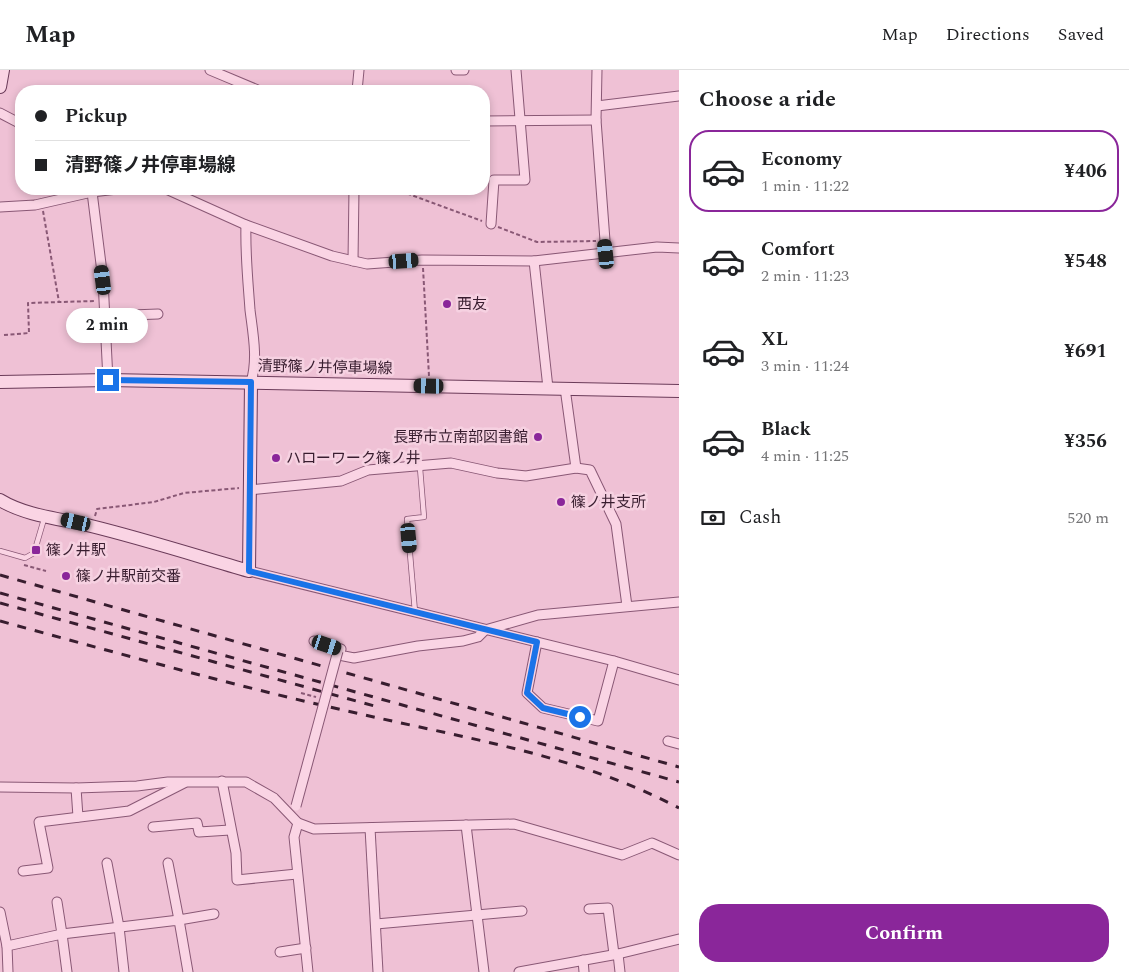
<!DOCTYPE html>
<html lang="en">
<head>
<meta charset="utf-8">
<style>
	:root { --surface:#fff; --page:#f2f2f2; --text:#202124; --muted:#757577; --line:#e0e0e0; --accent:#8a269a }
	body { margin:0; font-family:Spectral,"Noto Sans JP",serif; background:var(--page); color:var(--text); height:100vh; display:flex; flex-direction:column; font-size:19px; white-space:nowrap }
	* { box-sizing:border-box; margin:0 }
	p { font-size:16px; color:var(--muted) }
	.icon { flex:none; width:28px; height:28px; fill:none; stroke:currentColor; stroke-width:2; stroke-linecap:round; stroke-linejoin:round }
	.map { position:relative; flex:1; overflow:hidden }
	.panel { display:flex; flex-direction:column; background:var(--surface); width:450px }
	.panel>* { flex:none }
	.banner { position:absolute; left:15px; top:15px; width:475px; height:110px; border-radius:20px; box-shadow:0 2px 8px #0003; display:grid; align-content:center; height:110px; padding:0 20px; background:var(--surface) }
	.end { position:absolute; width:22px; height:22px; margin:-11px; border:6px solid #1a73e8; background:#fff; box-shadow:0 0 0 2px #fff }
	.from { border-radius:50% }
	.bubble { position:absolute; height:35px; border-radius:18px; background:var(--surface); box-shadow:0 2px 8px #0003; font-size:16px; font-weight:700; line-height:35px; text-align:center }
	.car { position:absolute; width:15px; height:30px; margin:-15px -8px; border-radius:6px; box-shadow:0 0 4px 1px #0007; background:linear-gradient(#222 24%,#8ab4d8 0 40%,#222 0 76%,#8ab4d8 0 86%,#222 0) }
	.banner b { display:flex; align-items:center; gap:18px; height:48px; font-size:19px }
	.banner b+b { border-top:1px solid var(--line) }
	.banner i { width:12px; height:12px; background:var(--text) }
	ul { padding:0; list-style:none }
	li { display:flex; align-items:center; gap:15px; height:82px; margin:0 10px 8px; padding:0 10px; border:2px solid transparent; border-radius:20px }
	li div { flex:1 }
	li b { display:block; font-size:19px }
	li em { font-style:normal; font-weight:700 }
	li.selected { border-color:var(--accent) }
	li>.icon { width:45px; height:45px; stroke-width:1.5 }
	h2 { padding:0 20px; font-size:22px; line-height:60px }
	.pay { display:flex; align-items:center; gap:12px; height:55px; padding:0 20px; font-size:19px }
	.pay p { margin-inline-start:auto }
	.action { display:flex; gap:10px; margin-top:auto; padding:10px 20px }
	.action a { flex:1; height:58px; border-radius:20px; background:var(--accent); color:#fff; font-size:20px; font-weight:700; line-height:58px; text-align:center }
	header { display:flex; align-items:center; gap:30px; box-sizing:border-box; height:70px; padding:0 25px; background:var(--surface); border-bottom:1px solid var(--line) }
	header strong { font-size:24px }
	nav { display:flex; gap:28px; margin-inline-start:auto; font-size:18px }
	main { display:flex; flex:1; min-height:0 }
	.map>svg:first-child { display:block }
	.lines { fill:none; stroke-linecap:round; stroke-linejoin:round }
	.lane-casing { stroke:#895875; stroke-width:6 }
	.street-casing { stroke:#895875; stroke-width:11 }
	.secondary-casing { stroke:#6b3b59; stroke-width:14 }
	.path { stroke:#895875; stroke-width:2; stroke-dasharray:4 2.5; stroke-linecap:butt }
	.lane { stroke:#fad4e4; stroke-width:4.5 }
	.street { stroke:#fad4e4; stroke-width:9 }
	.secondary { stroke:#fad4e4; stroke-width:12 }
	.rail { stroke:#381d2f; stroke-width:3; stroke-dasharray:9 9; stroke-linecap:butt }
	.street-bridge-casing { stroke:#895875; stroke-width:11; stroke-linecap:butt }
	.street-bridge { stroke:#fad4e4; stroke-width:9 }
	.route { stroke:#1a73e8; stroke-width:6 }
	.poi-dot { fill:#8a269a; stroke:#f6d1e1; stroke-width:2 }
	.labels { text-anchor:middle; stroke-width:5; stroke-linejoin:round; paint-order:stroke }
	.poi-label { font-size:15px; fill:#381d2f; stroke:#f6d1e1; text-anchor:start }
	.street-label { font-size:15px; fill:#381d2f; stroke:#f6d1e1 }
</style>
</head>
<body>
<header>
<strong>Map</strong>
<nav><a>Map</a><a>Directions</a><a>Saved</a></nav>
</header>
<main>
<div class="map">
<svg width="679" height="902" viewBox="0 0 679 902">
	<rect width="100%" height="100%" fill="#efc1d5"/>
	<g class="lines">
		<g class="lane-casing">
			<g id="lane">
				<polyline points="0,481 25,488 34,483 44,449"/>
				<polyline points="415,542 407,449 424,447 420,398"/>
			</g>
		</g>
		<g class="street-casing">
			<g id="street">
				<polyline points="210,0 260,21"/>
				<polyline points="456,0 464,0"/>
				<polyline points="597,0 596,50 606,184"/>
				<polyline points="357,21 359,0"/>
				<polyline points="597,36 679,26"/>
				<polyline points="0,43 21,54"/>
				<polyline points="484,51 596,50"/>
				<polyline points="166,119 246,155 332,186 367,194 422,190 534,191 657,177 679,178"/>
				<polyline points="0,137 35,135 92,122"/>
				<polyline points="491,154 494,110 525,110 516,0"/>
				<path d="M 246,155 C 245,183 248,211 250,240 C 253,264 258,289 251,312"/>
				<polyline points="353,191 354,119"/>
				<polyline points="534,191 548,318"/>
				<polyline points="105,246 158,244"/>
				<polyline points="108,310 103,210 92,122 117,119"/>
				<polyline points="565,318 576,398"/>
				<polyline points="249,420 341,411 368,400 451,393 497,403 526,406 576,398 590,400 616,454 627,536"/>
				<polyline points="249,501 614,591 679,610"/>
				<polyline points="314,571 341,579 339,585 354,588 418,576 463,571 478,567 485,560 538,545 679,532"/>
				<polyline points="537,572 527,623 543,638 598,651 614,591"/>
				<polyline points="668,671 679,674"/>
				<polyline points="222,711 236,783 237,810 297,804"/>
				<polyline points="0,717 76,718 137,716 168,712 246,712 274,728 298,753 314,759 514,754 622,785 652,773 679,785"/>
				<polyline points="76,718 78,747"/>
				<polyline points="298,753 294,767 308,902"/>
				<polyline points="466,755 484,902"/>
				<polyline points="153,757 197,753 199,762 230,760"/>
				<polyline points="370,758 378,902"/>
				<polyline points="107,793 119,857 124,902"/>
				<polyline points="168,793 179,850 214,844"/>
				<polyline points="23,801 48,798 39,752 129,741 184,713"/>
				<polyline points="589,839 608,838 614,884"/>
				<polyline points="0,842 7,876 8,902"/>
				<polyline points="376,854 522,841"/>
				<polyline points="7,876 62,864 57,832"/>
				<polyline points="280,882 306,878"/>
				<polyline points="618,884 620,902"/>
				<polyline points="583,890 584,902"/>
				<polyline points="67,902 62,864 179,850 188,902"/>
				<polyline points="519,902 618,884 679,869"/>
			</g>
		</g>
		<g class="secondary-casing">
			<g id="secondary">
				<polyline points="0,17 3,0"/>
				<polyline points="0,312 108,310 679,321"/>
				<path d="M 0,430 C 26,446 62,449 91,456 C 144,469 197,486 249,501 L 251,312"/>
			</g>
		</g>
		<g class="path">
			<polyline points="395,119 482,151"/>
			<polyline points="43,141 59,232"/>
			<polyline points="498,157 537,172 596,171"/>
			<polyline points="423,198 429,306"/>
			<polyline points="4,265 29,263 28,233 95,231"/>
			<polyline points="95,446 97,439 154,432 184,423 239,418"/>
			<polyline points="24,495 46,501"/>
			<polyline points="301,623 316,627"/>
		</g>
		<use href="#lane" class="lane"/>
		<use href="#street" class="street"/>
		<use href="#secondary" class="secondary"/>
		<g class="rail">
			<polyline points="0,505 679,697"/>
			<polyline points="0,523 679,712"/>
			<polyline points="0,533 378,637"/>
			<path d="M 0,551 C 121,584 242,618 365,645 C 470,669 583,687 679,738"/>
		</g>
		<g class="street-bridge-casing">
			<polyline id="street-bridge" points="296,736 338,581"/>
		</g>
		<use href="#street-bridge" class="street-bridge"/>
	</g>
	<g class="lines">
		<polyline class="route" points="108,310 251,312 249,501 537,572 527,623 543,638 580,647"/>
	</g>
	<g class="poi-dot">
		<circle cx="447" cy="234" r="5"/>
		<circle cx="538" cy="367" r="5"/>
		<circle cx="276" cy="388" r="5"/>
		<circle cx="561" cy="432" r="5"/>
		<rect x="31" y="475" width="10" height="10" rx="2.5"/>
		<circle cx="66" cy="506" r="5"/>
	</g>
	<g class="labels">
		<g class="poi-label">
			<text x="457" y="239">西友</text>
			<text x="528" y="372" text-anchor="end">長野市立南部図書館</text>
			<text x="286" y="393">ハローワーク篠ノ井</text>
			<text x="571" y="437">篠ノ井支所</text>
			<text x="46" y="485">篠ノ井駅</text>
			<text x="76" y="511">篠ノ井駅前交番</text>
		</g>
		<g class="street-label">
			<text transform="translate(325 297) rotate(1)" y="5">清野篠ノ井停車場線</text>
		</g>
	</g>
</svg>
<i class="end from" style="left:580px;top:647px"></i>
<i class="end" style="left:108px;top:310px"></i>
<div class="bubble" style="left:66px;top:238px;width:82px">2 min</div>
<i class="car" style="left:606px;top:184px;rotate:354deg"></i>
<i class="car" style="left:404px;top:191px;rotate:86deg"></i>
<i class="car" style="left:103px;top:210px;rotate:353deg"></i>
<i class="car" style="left:429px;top:316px;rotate:271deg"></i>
<i class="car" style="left:76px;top:452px;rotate:283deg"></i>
<i class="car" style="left:409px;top:468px;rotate:175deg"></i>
<i class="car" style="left:327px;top:575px;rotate:108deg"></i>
<div class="banner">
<b><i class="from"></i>Pickup</b>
<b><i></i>清野篠ノ井停車場線</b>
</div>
</div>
<section class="panel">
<h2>Choose a ride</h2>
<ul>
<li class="selected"><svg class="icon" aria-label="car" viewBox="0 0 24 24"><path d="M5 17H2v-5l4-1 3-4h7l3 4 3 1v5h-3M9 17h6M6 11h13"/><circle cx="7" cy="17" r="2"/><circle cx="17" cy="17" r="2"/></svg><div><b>Economy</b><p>1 min · 11:22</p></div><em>¥406</em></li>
<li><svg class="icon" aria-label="car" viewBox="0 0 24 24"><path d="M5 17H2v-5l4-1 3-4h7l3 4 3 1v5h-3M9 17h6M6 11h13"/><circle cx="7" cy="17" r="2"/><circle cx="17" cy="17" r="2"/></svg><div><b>Comfort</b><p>2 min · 11:23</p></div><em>¥548</em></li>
<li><svg class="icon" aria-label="car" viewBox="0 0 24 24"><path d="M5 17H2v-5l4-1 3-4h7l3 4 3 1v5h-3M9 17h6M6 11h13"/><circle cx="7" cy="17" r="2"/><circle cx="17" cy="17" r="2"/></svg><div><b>XL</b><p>3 min · 11:24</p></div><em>¥691</em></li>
<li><svg class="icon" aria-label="car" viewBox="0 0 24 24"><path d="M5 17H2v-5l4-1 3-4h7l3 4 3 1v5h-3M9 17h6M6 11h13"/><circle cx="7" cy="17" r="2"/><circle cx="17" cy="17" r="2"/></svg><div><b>Black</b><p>4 min · 11:25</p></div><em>¥356</em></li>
</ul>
<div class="pay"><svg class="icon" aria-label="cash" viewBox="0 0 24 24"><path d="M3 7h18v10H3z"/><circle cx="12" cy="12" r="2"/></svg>Cash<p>520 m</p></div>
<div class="action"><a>Confirm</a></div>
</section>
</main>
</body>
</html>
